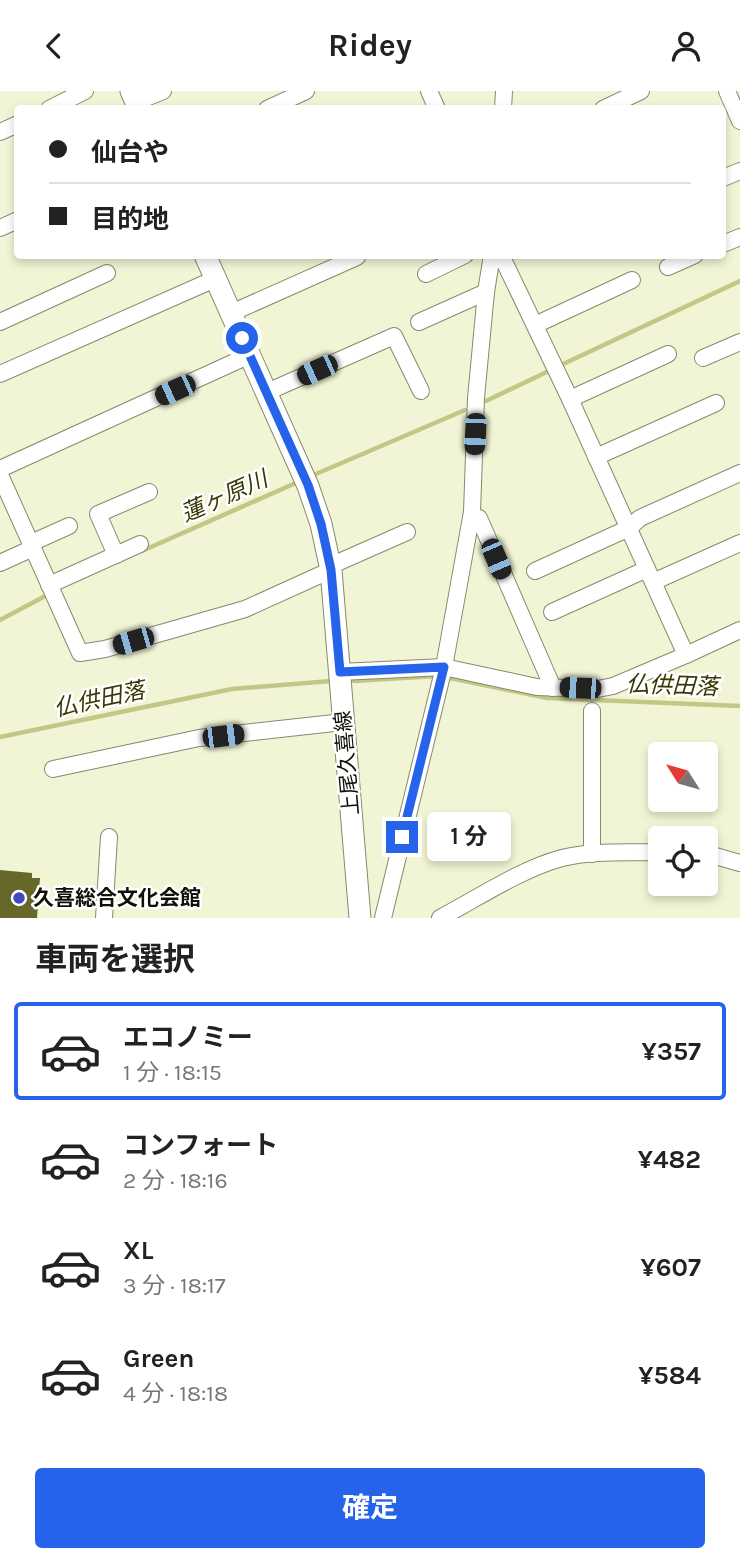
<!DOCTYPE html>
<html lang="ja">
<head>
<meta charset="utf-8">
<style>
	:root { --surface:#fff; --page:#f6f6f6; --text:#222; --muted:#767676; --line:#e0e0e0; --accent:#2563eb }
	body { margin:0; font-family:Karla,"Noto Sans JP",sans-serif; background:var(--page); color:var(--text); height:100vh; display:flex; flex-direction:column; font-size:26px; white-space:nowrap }
	* { box-sizing:border-box; margin:0 }
	p { font-size:23px; color:var(--muted) }
	.icon { flex:none; width:38px; height:38px; fill:none; stroke:currentColor; stroke-width:2; stroke-linecap:round; stroke-linejoin:round }
	.map { position:relative; height:827px; overflow:hidden }
	.panel { display:flex; flex-direction:column; background:var(--surface); flex:1 }
	.panel>* { flex:none }
	.guide { position:absolute; left:14px; top:14px; width:712px; height:154px; border-radius:7px; box-shadow:0 4px 10px #0003; display:grid; align-content:center; height:154px; padding:0 35px; background:var(--surface) }
	.needle { width:46px; rotate:307deg }
	.buttons { position:absolute; left:648px; top:651px; display:grid; gap:14px }
	.buttons a { display:grid; place-items:center; width:70px; height:70px; border-radius:7px; background:var(--surface); box-shadow:0 4px 10px #0003; font-size:35px }
	.end { position:absolute; width:32px; height:32px; margin:-16px; border:9px solid #2563eb; background:#fff; box-shadow:0 0 0 4px #fff }
	.from { border-radius:50% }
	.bubble { position:absolute; height:49px; border-radius:7px; background:var(--surface); box-shadow:0 4px 10px #0003; font-size:23px; font-weight:700; line-height:49px; text-align:center }
	.car { position:absolute; width:21px; height:42px; margin:-21px -10px; border-radius:9px; box-shadow:0 0 5px 2px #0007; background:linear-gradient(#222 24%,#8ab4d8 0 40%,#222 0 76%,#8ab4d8 0 86%,#222 0) }
	.guide b { display:flex; align-items:center; gap:24px; height:66px; font-size:26px }
	.guide b+b { border-top:2px solid var(--line) }
	.guide i { width:18px; height:18px; background:var(--text) }
	ul { padding:0; list-style:none }
	li { display:flex; align-items:center; gap:21px; height:98px; margin:0 14px 10px; padding:0 21px; border:4px solid transparent; border-radius:7px }
	li div { flex:1 }
	li b { display:block; font-size:26px }
	li em { font-style:normal; font-weight:700 }
	li.active { border-color:var(--accent) }
	li>.icon { width:63px; height:63px; stroke-width:1.5 }
	h2 { padding:0 35px; font-size:32px; line-height:84px }
	.primary-button { display:flex; gap:14px; margin-top:auto; padding:14px 35px }
	.primary-button a { flex:1; height:80px; border-radius:7px; background:var(--accent); color:#fff; font-size:28px; font-weight:700; line-height:80px; text-align:center }
	header { display:flex; justify-content:space-between; align-items:center; height:91px; padding:0 35px; background:var(--surface); font-size:32px; font-weight:700 }
	.map>svg:first-child { display:block }
	.lines { fill:none; stroke-linecap:round; stroke-linejoin:round }
	.stream { stroke:#c3c786; stroke-width:4.5 }
	.building { fill:#656828 }
	.minor-casing { stroke:#87896c; stroke-width:18 }
	.major-casing { stroke:#87896c; stroke-width:23 }
	.minor { stroke:#fff; stroke-width:16 }
	.major { stroke:#fff; stroke-width:21 }
	.route { stroke:#2563eb; stroke-width:9 }
	.poi-dot { fill:#4049bd; stroke:#fff; stroke-width:2.5 }
	.labels { text-anchor:middle; stroke-width:5; stroke-linejoin:round; paint-order:stroke }
	.street-label { font-size:21px; fill:#0f1006; stroke:#fff }
	.poi-label { font-size:21px; font-weight:bold; fill:#0f1006; stroke:#fff; text-anchor:start }
	.water-label { font-size:23px; font-style:italic; fill:#373804; stroke:#fff }
</style>
</head>
<body>
<header><svg class="icon" aria-label="back" viewBox="0 0 24 24"><path d="M15 5l-7 7 7 7"/></svg>Ridey<svg class="icon" aria-label="person" viewBox="0 0 24 24"><circle cx="12" cy="8" r="4"/><path d="M4 21q1-7 8-7t8 7"/></svg></header>
<div class="map">
<svg width="740" height="827" viewBox="0 0 740 827">
	<rect width="100%" height="100%" fill="#f2f5d5"/>
	<g class="lines">
		<g class="stream">
			<polyline points="559,275 740,190"/>
			<polyline points="486,310 551,279"/>
			<polyline points="309,386 465,319"/>
			<polyline points="142,460 298,391"/>
			<polyline points="0,529 49,503"/>
			<polyline points="445,586 547,607 740,615"/>
			<polyline points="354,590 437,585"/>
			<polyline points="0,646 232,598 331,590"/>
		</g>
	</g>
	<polygon class="building" points="0,779 32,782 32,787 40,787 37,827 0,827"/>
	<g class="lines">
		<g class="minor-casing">
			<g id="minor">
				<polyline points="429,0 437,18"/>
				<polyline points="727,0 740,30"/>
				<polyline points="136,11 163,0"/>
				<polyline points="49,18 85,0"/>
				<polyline points="267,18 306,0"/>
				<polyline points="503,18 504,0"/>
				<polyline points="603,18 641,0"/>
				<polyline points="0,41 18,33"/>
				<polyline points="723,87 740,80"/>
				<polyline points="0,137 18,129"/>
				<polyline points="723,153 740,146"/>
				<polyline points="501,164 570,308 686,564 740,539"/>
				<polyline points="668,176 695,164"/>
				<polyline points="426,183 465,164"/>
				<polyline points="231,222 357,166"/>
				<polyline points="0,231 107,182"/>
				<polyline points="419,231 486,201"/>
				<polyline points="535,234 632,189"/>
				<polyline points="703,267 740,251"/>
				<polyline points="0,283 215,188"/>
				<polyline points="267,301 394,245 421,300"/>
				<polyline points="570,308 668,263"/>
				<polyline points="596,366 716,312"/>
				<polyline points="0,378 250,264"/>
				<polyline points="0,384 80,562 105,558 245,518 331,479"/>
				<polyline points="479,427 553,597"/>
				<polyline points="31,452 69,435"/>
				<polyline points="116,464 98,423 149,401"/>
				<polyline points="0,472 33,457"/>
				<polyline points="330,475 407,441"/>
				<polyline points="535,480 629,437 640,427 740,382"/>
				<polyline points="653,491 740,452"/>
				<polyline points="49,494 140,453"/>
				<polyline points="552,521 647,478"/>
				<polyline points="340,581 444,576 537,596 598,598 613,595 686,564"/>
				<polyline points="53,678 199,647 343,631"/>
				<polyline points="705,762 740,772"/>
				<polyline points="592,763 592,620"/>
				<polyline points="104,827 109,746"/>
				<polyline points="383,827 444,576 472,421 476,307 486,201 492,164"/>
				<path d="M 440,827 C 478,807 521,778 562,767 C 593,759 628,762 660,761"/>
			</g>
		</g>
		<g class="major-casing">
			<g id="major">
				<polyline points="131,0 139,18"/>
				<polyline points="205,164 308,395 321,433 331,479 360,827"/>
			</g>
		</g>
		<use href="#minor" class="minor"/>
		<use href="#major" class="major"/>
	</g>
	<g class="lines">
		<polyline class="route" points="242,247 308,394 321,433 331,479 340,581 444,576 402,746"/>
	</g>
	<circle class="poi-dot" cx="19" cy="807" r="7"/>
	<g class="labels">
		<g class="street-label">
			<text transform="translate(347 672) rotate(-95)" y="7">上尾久喜線</text>
		</g>
		<g class="poi-label">
			<text x="33" y="814">久喜総合文化会館</text>
		</g>
		<g class="water-label">
			<text transform="translate(224 405) rotate(-24)" y="8">蓮ヶ原川</text>
			<text transform="translate(672 594) rotate(2)" y="8">仏供田落</text>
			<text transform="translate(99 608) rotate(-12)" y="8">仏供田落</text>
		</g>
	</g>
</svg>
<div class="buttons">
<a><svg class="needle" viewBox="-14 -14 28 28"><path d="M0-13l5 13h-10z" fill="#e53935"/><path d="M0 13l5-13h-10z" fill="#767676"/></svg></a>
<a><svg class="icon" aria-label="locate" viewBox="0 0 24 24"><circle cx="12" cy="12" r="6"/><path d="M12 2v4M12 18v4M2 12h4M18 12h4"/></svg></a>
</div>
<i class="end from" style="left:242px;top:247px"></i>
<i class="end" style="left:402px;top:746px"></i>
<div class="bubble" style="left:427px;top:721px;width:84px">1 分</div>
<i class="car" style="left:317px;top:279px;rotate:246deg"></i>
<i class="car" style="left:175px;top:299px;rotate:246deg"></i>
<i class="car" style="left:475px;top:343px;rotate:183deg"></i>
<i class="car" style="left:496px;top:468px;rotate:157deg"></i>
<i class="car" style="left:133px;top:550px;rotate:254deg"></i>
<i class="car" style="left:580px;top:597px;rotate:272deg"></i>
<i class="car" style="left:223px;top:645px;rotate:83deg"></i>
<div class="guide">
<b><i class="from"></i>仙台や</b>
<b><i></i>目的地</b>
</div>
</div>
<section class="panel">
<h2>車両を選択</h2>
<ul>
<li class="active"><svg class="icon" aria-label="car" viewBox="0 0 24 24"><path d="M5 17H2v-5l4-1 3-4h7l3 4 3 1v5h-3M9 17h6M6 11h13"/><circle cx="7" cy="17" r="2"/><circle cx="17" cy="17" r="2"/></svg><div><b>エコノミー</b><p>1 分 · 18:15</p></div><em>¥357</em></li>
<li><svg class="icon" aria-label="car" viewBox="0 0 24 24"><path d="M5 17H2v-5l4-1 3-4h7l3 4 3 1v5h-3M9 17h6M6 11h13"/><circle cx="7" cy="17" r="2"/><circle cx="17" cy="17" r="2"/></svg><div><b>コンフォート</b><p>2 分 · 18:16</p></div><em>¥482</em></li>
<li><svg class="icon" aria-label="car" viewBox="0 0 24 24"><path d="M5 17H2v-5l4-1 3-4h7l3 4 3 1v5h-3M9 17h6M6 11h13"/><circle cx="7" cy="17" r="2"/><circle cx="17" cy="17" r="2"/></svg><div><b>XL</b><p>3 分 · 18:17</p></div><em>¥607</em></li>
<li><svg class="icon" aria-label="car" viewBox="0 0 24 24"><path d="M5 17H2v-5l4-1 3-4h7l3 4 3 1v5h-3M9 17h6M6 11h13"/><circle cx="7" cy="17" r="2"/><circle cx="17" cy="17" r="2"/></svg><div><b>Green</b><p>4 分 · 18:18</p></div><em>¥584</em></li>
</ul>
<div class="primary-button"><a>確定</a></div>
</section>
</body>
</html>
